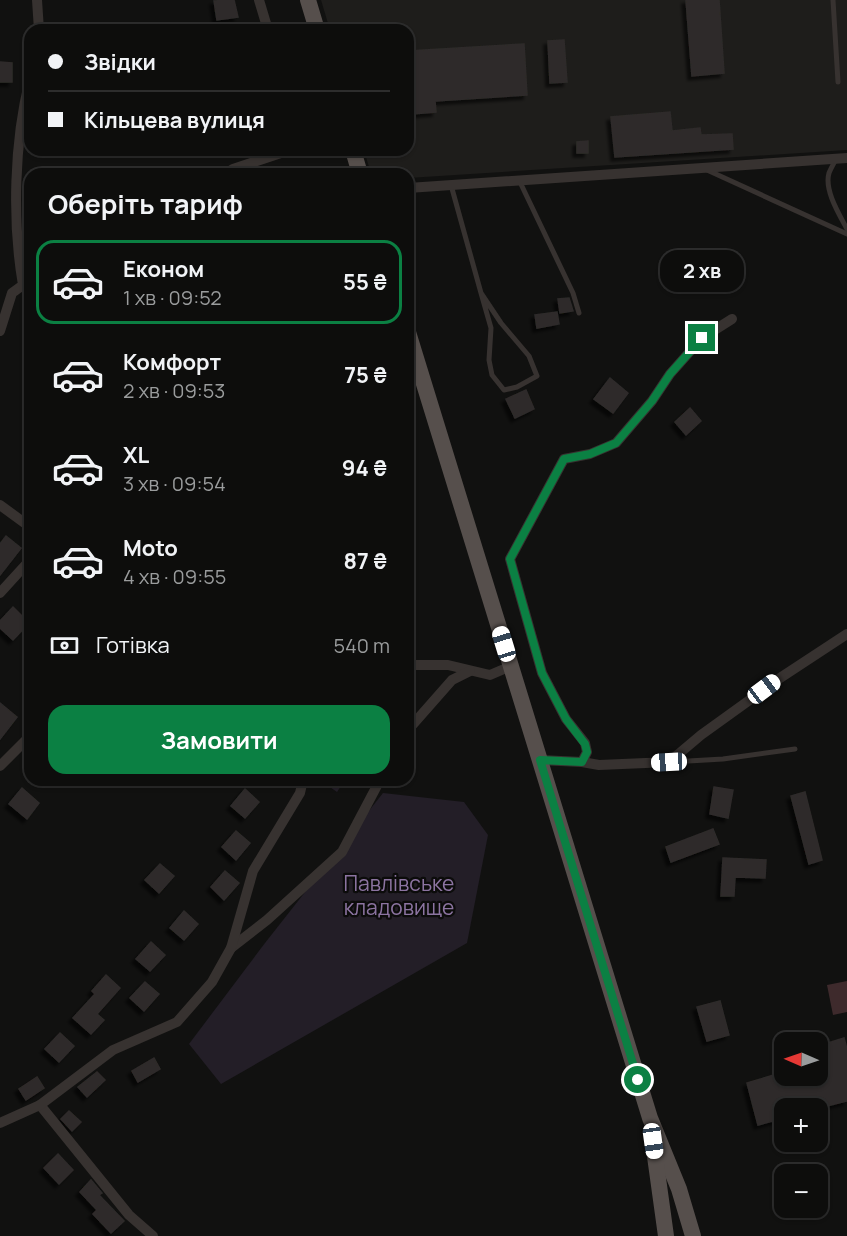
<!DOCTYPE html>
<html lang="uk">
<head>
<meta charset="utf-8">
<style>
	:root { --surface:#0d0d0c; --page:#1b1b1a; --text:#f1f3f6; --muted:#9a9c9d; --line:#2d2d2d; --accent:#0b8043 }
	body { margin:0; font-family:Manrope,sans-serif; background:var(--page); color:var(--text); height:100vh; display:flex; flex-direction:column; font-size:22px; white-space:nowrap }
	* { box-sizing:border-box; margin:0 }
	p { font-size:20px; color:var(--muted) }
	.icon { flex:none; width:33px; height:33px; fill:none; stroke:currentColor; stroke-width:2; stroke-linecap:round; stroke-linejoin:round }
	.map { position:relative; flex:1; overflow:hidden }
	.sheet { position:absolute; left:24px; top:168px; width:390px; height:618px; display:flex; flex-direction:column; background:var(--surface); border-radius:18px; box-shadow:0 2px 4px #0004,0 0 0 2px var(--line) }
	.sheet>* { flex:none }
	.guide { position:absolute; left:24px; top:24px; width:390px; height:132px; border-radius:18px; box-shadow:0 2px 4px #0004,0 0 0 2px var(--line); display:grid; align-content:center; height:132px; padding:0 24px; background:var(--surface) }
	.needle { width:39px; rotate:272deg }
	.fabs { position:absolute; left:774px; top:1032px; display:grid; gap:12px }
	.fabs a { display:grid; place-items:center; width:54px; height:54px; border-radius:12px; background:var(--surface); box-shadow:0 2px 4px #0004,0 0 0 2px var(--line); font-size:30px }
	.end { position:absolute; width:27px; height:27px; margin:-14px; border:8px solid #0b8043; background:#fff; box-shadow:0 0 0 3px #fff }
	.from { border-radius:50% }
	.bubble { position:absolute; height:42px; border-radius:18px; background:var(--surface); box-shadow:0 2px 4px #0004,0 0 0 2px var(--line); font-size:20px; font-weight:700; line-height:42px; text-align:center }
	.car { position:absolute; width:18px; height:36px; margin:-18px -9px; border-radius:8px; box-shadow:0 0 4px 2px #0007; background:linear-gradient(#fff 24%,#345 0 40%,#fff 0 76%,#345 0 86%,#fff 0) }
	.guide b { display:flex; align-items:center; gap:21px; height:57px; font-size:22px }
	.guide b+b { border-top:2px solid var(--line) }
	.guide i { width:15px; height:15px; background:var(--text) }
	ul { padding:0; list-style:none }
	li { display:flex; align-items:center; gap:18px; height:84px; margin:0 12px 9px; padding:0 12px; border:3px solid transparent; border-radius:18px }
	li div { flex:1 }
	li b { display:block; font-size:22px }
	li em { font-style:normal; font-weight:700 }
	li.active { border-color:var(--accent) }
	li>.icon { width:54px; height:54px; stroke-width:1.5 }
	h2 { padding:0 24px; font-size:27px; line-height:72px }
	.pay { display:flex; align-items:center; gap:15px; height:66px; padding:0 24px; font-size:22px }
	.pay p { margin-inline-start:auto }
	.action { display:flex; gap:12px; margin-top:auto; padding:12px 24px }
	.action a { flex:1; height:69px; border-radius:18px; background:var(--accent); color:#fff; font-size:24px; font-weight:700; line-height:69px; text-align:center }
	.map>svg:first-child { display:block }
	.built { fill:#1e1d1b }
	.green { fill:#231e27 }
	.water { fill:#3e2a2c }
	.building { fill:#2f2c2a; stroke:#2e2b2a; stroke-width:1.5; filter:url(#shadow) }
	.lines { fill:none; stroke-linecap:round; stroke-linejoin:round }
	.lane { stroke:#373230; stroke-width:5 }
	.street { stroke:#373230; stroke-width:10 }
	.primary { stroke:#564f4c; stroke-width:16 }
	.route { stroke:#0b8043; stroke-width:8 }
	.labels { text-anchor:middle; stroke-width:4.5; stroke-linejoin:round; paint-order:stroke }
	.park-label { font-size:21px; fill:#8c74a1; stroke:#0c0c0b }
</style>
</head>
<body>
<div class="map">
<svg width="847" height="1236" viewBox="0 0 847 1236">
	<defs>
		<filter id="shadow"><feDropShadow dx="-4" dy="4" stdDeviation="1.5" flood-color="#0009"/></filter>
	</defs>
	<rect width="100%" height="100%" fill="#111110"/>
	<polygon class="built" points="321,0 847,0 847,150 408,178 408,174 371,174 364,150 408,150 408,30 330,30"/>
	<g class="green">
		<polygon points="320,780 345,780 337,792"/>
		<polygon points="383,793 464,802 488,835 467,943 221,1084 189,1044 265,943"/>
	</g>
	<polygon class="water" points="847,981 847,1012 833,1015 827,985"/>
	<g class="building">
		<polygon points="234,0 238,17 217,20 214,1"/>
		<polygon points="686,0 719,0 724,73 692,76"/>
		<polygon points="564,40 567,82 550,83 548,41"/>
		<polygon points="524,44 527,95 435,101 436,112 412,114 409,51"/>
		<polygon points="0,62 12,63 12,82 0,82"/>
		<polygon points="670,112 672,131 700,128 701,135 732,134 733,149 615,157 611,117"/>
		<polygon points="588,141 588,153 577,153 577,142"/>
		<polygon points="569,298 573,311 560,313 558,299"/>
		<polygon points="557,312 559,324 537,328 535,315"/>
		<polygon points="610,378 628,393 613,413 594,399"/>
		<polygon points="526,390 534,409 515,418 506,399"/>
		<polygon points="690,408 701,421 686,435 675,422"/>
		<polygon points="6,536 21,548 0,575 0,544"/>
		<polygon points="13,607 29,623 13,640 0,628 0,621"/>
		<polygon points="0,703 17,717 0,739"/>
		<polygon points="714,787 733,790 728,818 710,814"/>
		<polygon points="22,788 39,803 27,819 9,804"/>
		<polygon points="245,789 259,802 245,818 231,806"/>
		<polygon points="805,792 822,860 809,864 791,796"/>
		<polygon points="713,829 719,844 671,862 666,847"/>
		<polygon points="236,831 250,843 236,860 222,847"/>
		<polygon points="723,858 766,860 765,878 735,877 734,896 721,896"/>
		<polygon points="160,864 174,876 159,893 145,880"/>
		<polygon points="225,871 239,883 224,900 211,887"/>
		<polygon points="184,911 198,924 184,940 170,928"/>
		<polygon points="151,942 165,955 150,971 136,959"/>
		<polygon points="106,975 120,988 97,1014 104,1020 91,1034 73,1018 95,994 92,991"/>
		<polygon points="145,982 159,994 144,1011 130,998"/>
		<polygon points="720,1001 729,1035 707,1041 697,1007"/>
		<polygon points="60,1033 74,1046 59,1062 45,1049"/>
		<polygon points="844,1038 847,1049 847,1101 819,1108 784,1108 784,1118 758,1125 747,1083 784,1072 784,1076 818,1076 818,1046"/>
		<polygon points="154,1058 160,1069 138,1082 132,1071"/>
		<polygon points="97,1072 105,1080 87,1097 78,1087"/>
		<polygon points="37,1077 44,1088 26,1100 19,1089"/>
		<polygon points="69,1111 81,1122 72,1131 61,1119"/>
		<polygon points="58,1154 73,1170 59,1184 44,1168"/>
		<polygon points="91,1180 102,1193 99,1195 124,1221 111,1233 93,1214 97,1210 80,1192"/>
	</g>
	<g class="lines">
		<g class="lane">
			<polyline points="833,0 838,82"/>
			<path d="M 836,159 C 834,163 831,168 829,173 C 824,190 839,214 847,229"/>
			<polyline points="707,170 847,234"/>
			<polyline points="519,180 573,293 579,313"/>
			<polyline points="451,185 481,293 501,323 529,356 537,376 517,387 504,390 492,375 489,360 491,328 481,293"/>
			<polyline points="671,762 723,759 795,749"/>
		</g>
		<g class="street">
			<polyline points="37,0 39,30"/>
			<polyline points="259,0 268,30"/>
			<polyline points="225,174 233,169 290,150"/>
			<polyline points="408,188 847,158"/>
			<polyline points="732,319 702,338 670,374 652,401 616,443 590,454 564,459 510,559 542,673 566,719 585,743 587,752 582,762 599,765 669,762 701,735 780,678 847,634"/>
			<path d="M 0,331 L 12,293 L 23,285 C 12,221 14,142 30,79"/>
			<polyline points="0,505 30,527"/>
			<polyline points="0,593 30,560"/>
			<polyline points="408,665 448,665 490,675 511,666"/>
			<polyline points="408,730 452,680 470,671"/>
			<polyline points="540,760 582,762"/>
			<polyline points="0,766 30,736"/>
			<polyline points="231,948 267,920 342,852 380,780"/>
			<polyline points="40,1105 129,1215 153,1236"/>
			<polyline points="0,1123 40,1105 113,1050 177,1022 212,982 231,948 253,871 300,793 303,780"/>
		</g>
		<g class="primary">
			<polyline points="308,0 317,30"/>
			<polyline points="353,150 360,174"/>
			<polyline points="408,332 650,1118 679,1189 693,1236"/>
			<polyline points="653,1142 666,1236"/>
		</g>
	</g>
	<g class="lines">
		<polyline class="route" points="638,1080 540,760 582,762 587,752 585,744 566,719 542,673 510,559 564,459 590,454 616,443 652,401 670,374 702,338"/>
	</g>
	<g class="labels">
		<g class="park-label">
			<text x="399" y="891">Павлівське<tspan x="399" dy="24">кладовище</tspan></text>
		</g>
	</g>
</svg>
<div class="fabs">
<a><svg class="needle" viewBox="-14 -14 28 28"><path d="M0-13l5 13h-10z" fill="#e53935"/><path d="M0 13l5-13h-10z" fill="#9a9c9d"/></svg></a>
<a>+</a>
<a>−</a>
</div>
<i class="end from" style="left:638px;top:1080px"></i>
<i class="end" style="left:702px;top:338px"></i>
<div class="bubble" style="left:660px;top:250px;width:84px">2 хв</div>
<i class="car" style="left:504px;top:644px;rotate:343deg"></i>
<i class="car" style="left:764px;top:689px;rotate:53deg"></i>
<i class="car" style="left:669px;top:762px;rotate:267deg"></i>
<i class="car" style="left:653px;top:1141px;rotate:172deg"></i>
<div class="guide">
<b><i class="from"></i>Звідки</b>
<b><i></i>Кільцева вулиця</b>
</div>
<section class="sheet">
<h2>Оберіть тариф</h2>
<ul>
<li class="active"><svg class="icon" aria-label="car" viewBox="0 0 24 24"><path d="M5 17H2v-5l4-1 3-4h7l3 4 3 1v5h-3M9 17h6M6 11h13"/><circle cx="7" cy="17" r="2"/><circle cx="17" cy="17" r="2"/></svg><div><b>Економ</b><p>1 хв · 09:52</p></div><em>55 ₴</em></li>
<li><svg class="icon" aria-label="car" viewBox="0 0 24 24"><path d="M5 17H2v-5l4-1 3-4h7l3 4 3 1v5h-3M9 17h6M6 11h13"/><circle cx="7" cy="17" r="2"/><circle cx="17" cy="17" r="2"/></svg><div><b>Комфорт</b><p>2 хв · 09:53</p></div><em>75 ₴</em></li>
<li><svg class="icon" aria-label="car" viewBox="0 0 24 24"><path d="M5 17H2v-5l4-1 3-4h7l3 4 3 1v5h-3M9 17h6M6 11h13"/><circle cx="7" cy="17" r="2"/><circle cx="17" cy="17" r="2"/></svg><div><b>XL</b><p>3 хв · 09:54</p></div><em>94 ₴</em></li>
<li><svg class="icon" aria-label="car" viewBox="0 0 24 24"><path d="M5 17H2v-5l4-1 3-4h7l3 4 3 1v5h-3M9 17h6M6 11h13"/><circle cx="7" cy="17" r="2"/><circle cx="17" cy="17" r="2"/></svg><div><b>Moto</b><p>4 хв · 09:55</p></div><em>87 ₴</em></li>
</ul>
<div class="pay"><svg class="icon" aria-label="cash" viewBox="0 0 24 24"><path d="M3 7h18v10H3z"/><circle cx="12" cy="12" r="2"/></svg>Готівка<p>540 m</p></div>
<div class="action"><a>Замовити</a></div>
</section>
</div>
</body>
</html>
